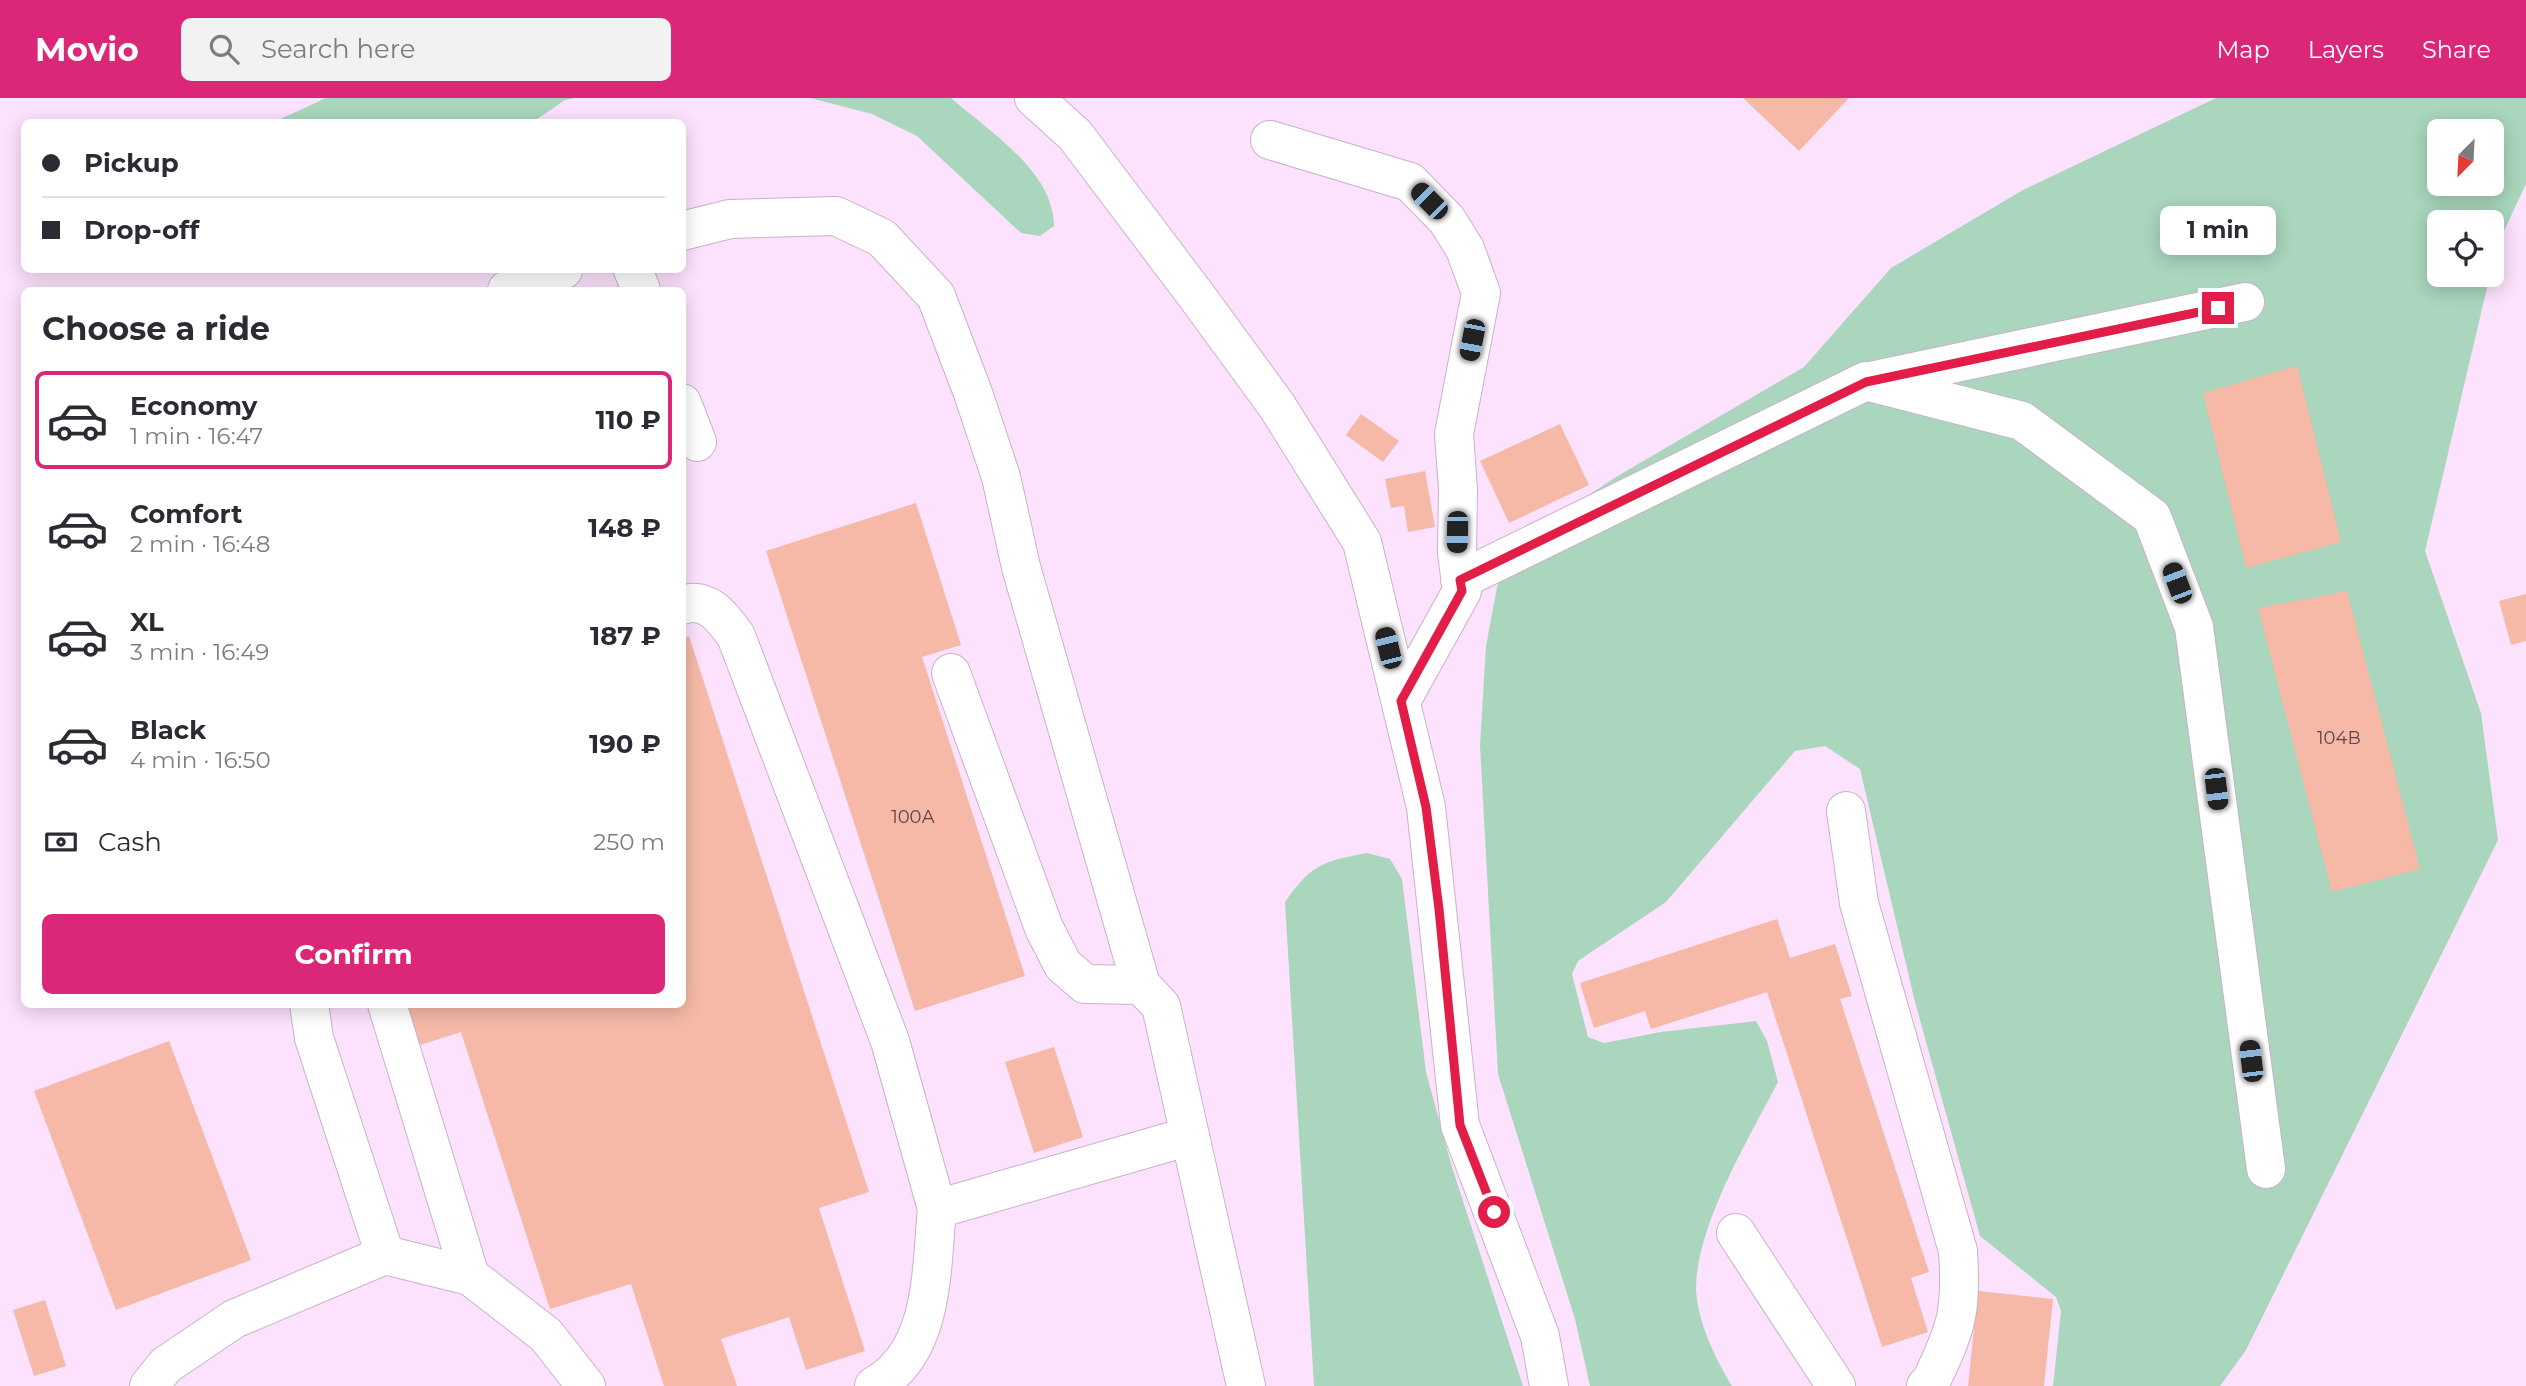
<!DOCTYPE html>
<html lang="en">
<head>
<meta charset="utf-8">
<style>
	:root { --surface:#fff; --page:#f2f2f3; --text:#2b2b33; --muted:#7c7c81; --line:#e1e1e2; --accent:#db2777 }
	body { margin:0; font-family:Montserrat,sans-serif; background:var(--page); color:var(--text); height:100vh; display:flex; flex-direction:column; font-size:26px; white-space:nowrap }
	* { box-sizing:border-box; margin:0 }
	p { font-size:23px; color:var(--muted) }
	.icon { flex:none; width:38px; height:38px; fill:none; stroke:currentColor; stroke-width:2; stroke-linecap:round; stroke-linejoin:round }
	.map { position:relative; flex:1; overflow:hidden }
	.sheet { position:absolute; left:21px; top:189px; width:665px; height:721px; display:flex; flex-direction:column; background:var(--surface); border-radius:10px; box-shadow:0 4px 18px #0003 }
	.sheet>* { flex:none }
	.top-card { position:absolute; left:21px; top:21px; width:665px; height:154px; border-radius:10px; box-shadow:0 4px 18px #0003; display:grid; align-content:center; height:154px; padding:0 21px; background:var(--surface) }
	.needle { width:46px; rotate:204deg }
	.controls { position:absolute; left:2427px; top:21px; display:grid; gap:14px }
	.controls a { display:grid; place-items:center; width:77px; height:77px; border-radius:10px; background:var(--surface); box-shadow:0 4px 18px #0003; font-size:35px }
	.end { position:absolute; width:32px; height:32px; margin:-16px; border:9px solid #e11d48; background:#fff; box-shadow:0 0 0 4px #fff }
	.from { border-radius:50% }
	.bubble { position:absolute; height:49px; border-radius:10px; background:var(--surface); box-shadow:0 4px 18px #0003; font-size:23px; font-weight:700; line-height:49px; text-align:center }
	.car { position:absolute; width:21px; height:42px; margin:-21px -10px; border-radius:9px; box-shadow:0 0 5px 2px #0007; background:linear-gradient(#222 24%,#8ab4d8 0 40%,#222 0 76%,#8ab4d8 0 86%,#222 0) }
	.top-card b { display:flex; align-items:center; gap:24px; height:66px; font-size:26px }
	.top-card b+b { border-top:2px solid var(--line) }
	.top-card i { width:18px; height:18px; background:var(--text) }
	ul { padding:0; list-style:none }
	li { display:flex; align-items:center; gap:21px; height:98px; margin:0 14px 10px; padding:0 7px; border:4px solid transparent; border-radius:10px }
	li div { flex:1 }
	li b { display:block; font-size:26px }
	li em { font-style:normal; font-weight:700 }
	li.current { border-color:var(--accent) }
	li>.icon { width:63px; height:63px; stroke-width:1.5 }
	h2 { padding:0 21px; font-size:32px; line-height:84px }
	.pay { display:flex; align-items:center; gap:18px; height:77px; padding:0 21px; font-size:26px }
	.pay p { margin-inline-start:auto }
	.button { display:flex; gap:14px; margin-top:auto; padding:14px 21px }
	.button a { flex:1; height:80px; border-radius:10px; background:var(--accent); color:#fff; font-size:28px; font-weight:700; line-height:80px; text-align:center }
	header { display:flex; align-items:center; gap:42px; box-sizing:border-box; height:98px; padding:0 35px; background:var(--accent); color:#fff }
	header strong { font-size:33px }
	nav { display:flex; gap:38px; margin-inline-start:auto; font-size:24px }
	.search { width:490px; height:63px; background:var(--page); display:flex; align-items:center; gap:18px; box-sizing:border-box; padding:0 24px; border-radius:10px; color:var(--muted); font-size:26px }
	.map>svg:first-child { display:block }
	.green { fill:#a9d6bc; fill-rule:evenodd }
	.building { fill:#f6b9a7 }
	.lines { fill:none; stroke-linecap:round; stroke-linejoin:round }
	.minor-casing { stroke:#cab1cb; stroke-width:40 }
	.minor { stroke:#fff; stroke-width:38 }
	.route { stroke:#e11d48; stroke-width:9 }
	.labels { text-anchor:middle; stroke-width:7; stroke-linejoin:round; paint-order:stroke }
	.number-label { font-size:18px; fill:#5c4548 }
</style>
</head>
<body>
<header>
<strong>Movio</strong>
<div class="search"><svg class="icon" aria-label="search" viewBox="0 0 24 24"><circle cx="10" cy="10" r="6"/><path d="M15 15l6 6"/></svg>Search here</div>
<nav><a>Map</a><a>Layers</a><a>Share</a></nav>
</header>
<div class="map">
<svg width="2526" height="1288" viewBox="0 0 2526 1288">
	<rect width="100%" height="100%" fill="#fce2fd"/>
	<g class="green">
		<polygon points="326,0 576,0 565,2 533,24 274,24"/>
		<path d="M 810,0 L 951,0 C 989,33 1054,74 1054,128 L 1040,138 L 1021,135 L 917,38 L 872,16 Z"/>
		<path d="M 2216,0 L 2526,0 L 2526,86 L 2495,152 L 2492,167 L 2492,124 L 2440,124 L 2440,177 L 2490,177 L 2425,453 L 2481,615 L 2498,742 L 2246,1252 L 2220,1288 L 2053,1288 L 2061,1213 L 2056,1199 L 1980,1138 L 1915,904 L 1860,671 L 1825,648 L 1795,653 L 1666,804 L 1578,863 L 1572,876 L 1588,939 L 1604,945 L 1661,934 L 1756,923 L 1767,943 L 1778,984 C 1749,1040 1698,1124 1696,1188 C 1696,1221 1715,1260 1732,1288 L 1590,1288 L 1575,1221 L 1498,976 L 1480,648 L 1486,548 L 1497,489 L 1512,447 L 1616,379 L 1804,269 L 1891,170 L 2023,92 ZM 2440,33 L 2492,33 L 2492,86 L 2440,86 Z"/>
		<path d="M 1367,755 L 1390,761 L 1402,781 L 1426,974 L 1451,1066 L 1523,1288 L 1314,1288 L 1285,804 C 1312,766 1321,764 1367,755 Z"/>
	</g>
	<g class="building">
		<polygon points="1743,0 1849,0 1799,53"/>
		<polygon points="2297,268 2341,444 2246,470 2203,295"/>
		<polygon points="1361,316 1399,343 1383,364 1346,337"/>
		<polygon points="1560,326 1589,387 1509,425 1480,363"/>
		<polygon points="1425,373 1435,429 1408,434 1404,408 1391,410 1385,381"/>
		<polygon points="916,405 961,547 922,559 1025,878 915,913 766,453"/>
		<polygon points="2347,493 2420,771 2332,794 2258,510"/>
		<polygon points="2526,496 2526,543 2511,547 2499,503"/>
		<polygon points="689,538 869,1094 819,1110 865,1253 806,1272 789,1219 721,1241 737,1288 664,1288 631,1186 550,1211 461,934 417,948 404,906 682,906 682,540"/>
		<polygon points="1777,821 1790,860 1835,846 1852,898 1840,901 1929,1174 1911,1180 1928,1234 1882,1249 1767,894 1651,931 1645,913 1594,930 1580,885"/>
		<polygon points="169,943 251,1162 116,1212 34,993"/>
		<polygon points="1054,949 1083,1039 1034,1055 1005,964"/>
		<polygon points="1978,1193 2053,1201 2044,1288 1968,1288"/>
		<polygon points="45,1202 66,1268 34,1278 13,1212"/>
	</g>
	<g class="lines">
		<g class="minor-casing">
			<g id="minor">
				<polyline points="1034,0 1075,37 1198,200 1277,308 1362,444 1426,709 1460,1027 1540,1238 1549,1288"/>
				<polyline points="1270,42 1410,84 1447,122 1465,151 1481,195 1454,336 1458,392 1457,455 1462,493 1401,603"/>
				<polyline points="682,133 730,121 836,118 882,140 936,198 973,295 1001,379 1021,469 1141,887"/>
				<polyline points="633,172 641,192"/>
				<polyline points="507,192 563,172"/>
				<polyline points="1875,282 2245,204"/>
				<polyline points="682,305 697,344"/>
				<polyline points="1460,482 1866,283 2022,323 2152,419 2194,529 2266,1071"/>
				<path d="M 682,507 C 708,498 723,520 736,538 L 890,943 L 937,1111"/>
				<polyline points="951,575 1044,830 1063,867 1085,886 1141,887 1161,908 1190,1038"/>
				<path d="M 1846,713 L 1859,805 L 1958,1153 C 1962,1213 1957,1229 1931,1283 L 1926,1288"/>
				<polyline points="309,906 314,940 385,1157"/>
				<polyline points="387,906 470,1178 546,1237 586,1288"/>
				<polyline points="1736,1135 1836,1288"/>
				<polyline points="149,1288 166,1267 234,1221 385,1157 470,1178"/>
				<path d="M 874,1288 C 935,1255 931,1171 937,1111 L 1190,1038 L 1246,1288"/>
			</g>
		</g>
		<use href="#minor" class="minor"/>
	</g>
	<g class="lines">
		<polyline class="route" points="1494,1114 1460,1027 1439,811 1426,709 1401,603 1462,493 1460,482 1866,284 2218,210"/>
	</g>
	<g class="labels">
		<g class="number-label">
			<text x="2339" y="646">104В</text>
			<text x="913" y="725">100А</text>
		</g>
	</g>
</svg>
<div class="controls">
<a><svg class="needle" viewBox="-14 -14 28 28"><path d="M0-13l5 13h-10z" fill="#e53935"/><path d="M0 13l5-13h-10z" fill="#7c7c81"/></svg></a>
<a><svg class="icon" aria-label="locate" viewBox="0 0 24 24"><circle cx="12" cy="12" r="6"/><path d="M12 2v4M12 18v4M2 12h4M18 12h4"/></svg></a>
</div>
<i class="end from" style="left:1494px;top:1114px"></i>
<i class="end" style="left:2218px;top:210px"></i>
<div class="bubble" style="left:2160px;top:108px;width:116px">1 min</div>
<i class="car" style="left:1429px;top:103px;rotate:315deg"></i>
<i class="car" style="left:1472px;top:242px;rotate:191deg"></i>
<i class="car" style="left:1457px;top:434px;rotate:181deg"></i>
<i class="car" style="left:2177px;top:485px;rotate:339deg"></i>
<i class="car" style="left:1388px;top:550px;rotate:346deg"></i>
<i class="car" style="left:2216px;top:691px;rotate:173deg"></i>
<i class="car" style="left:2251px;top:963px;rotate:353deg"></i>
<div class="top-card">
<b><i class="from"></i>Pickup</b>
<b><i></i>Drop-off</b>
</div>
<section class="sheet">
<h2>Choose a ride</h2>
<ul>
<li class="current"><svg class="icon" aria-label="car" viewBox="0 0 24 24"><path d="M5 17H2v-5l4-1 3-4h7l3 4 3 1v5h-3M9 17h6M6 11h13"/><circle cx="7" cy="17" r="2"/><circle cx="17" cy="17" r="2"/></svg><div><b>Economy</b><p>1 min · 16:47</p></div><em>110 ₽</em></li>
<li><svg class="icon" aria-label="car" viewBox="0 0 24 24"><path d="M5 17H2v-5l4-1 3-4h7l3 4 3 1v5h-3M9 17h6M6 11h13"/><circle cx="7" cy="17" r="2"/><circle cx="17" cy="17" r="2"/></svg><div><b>Comfort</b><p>2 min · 16:48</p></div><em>148 ₽</em></li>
<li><svg class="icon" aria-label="car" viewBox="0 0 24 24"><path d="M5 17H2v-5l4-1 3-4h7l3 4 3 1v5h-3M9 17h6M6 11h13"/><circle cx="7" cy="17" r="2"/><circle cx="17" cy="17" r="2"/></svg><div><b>XL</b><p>3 min · 16:49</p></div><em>187 ₽</em></li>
<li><svg class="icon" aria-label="car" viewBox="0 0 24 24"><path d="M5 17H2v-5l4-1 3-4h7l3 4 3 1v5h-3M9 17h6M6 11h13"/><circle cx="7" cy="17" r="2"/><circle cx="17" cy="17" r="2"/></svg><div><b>Black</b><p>4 min · 16:50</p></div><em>190 ₽</em></li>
</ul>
<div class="pay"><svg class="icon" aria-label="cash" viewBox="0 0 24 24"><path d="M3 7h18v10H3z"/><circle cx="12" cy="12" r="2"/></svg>Cash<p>250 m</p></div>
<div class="button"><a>Confirm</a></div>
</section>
</div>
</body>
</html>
